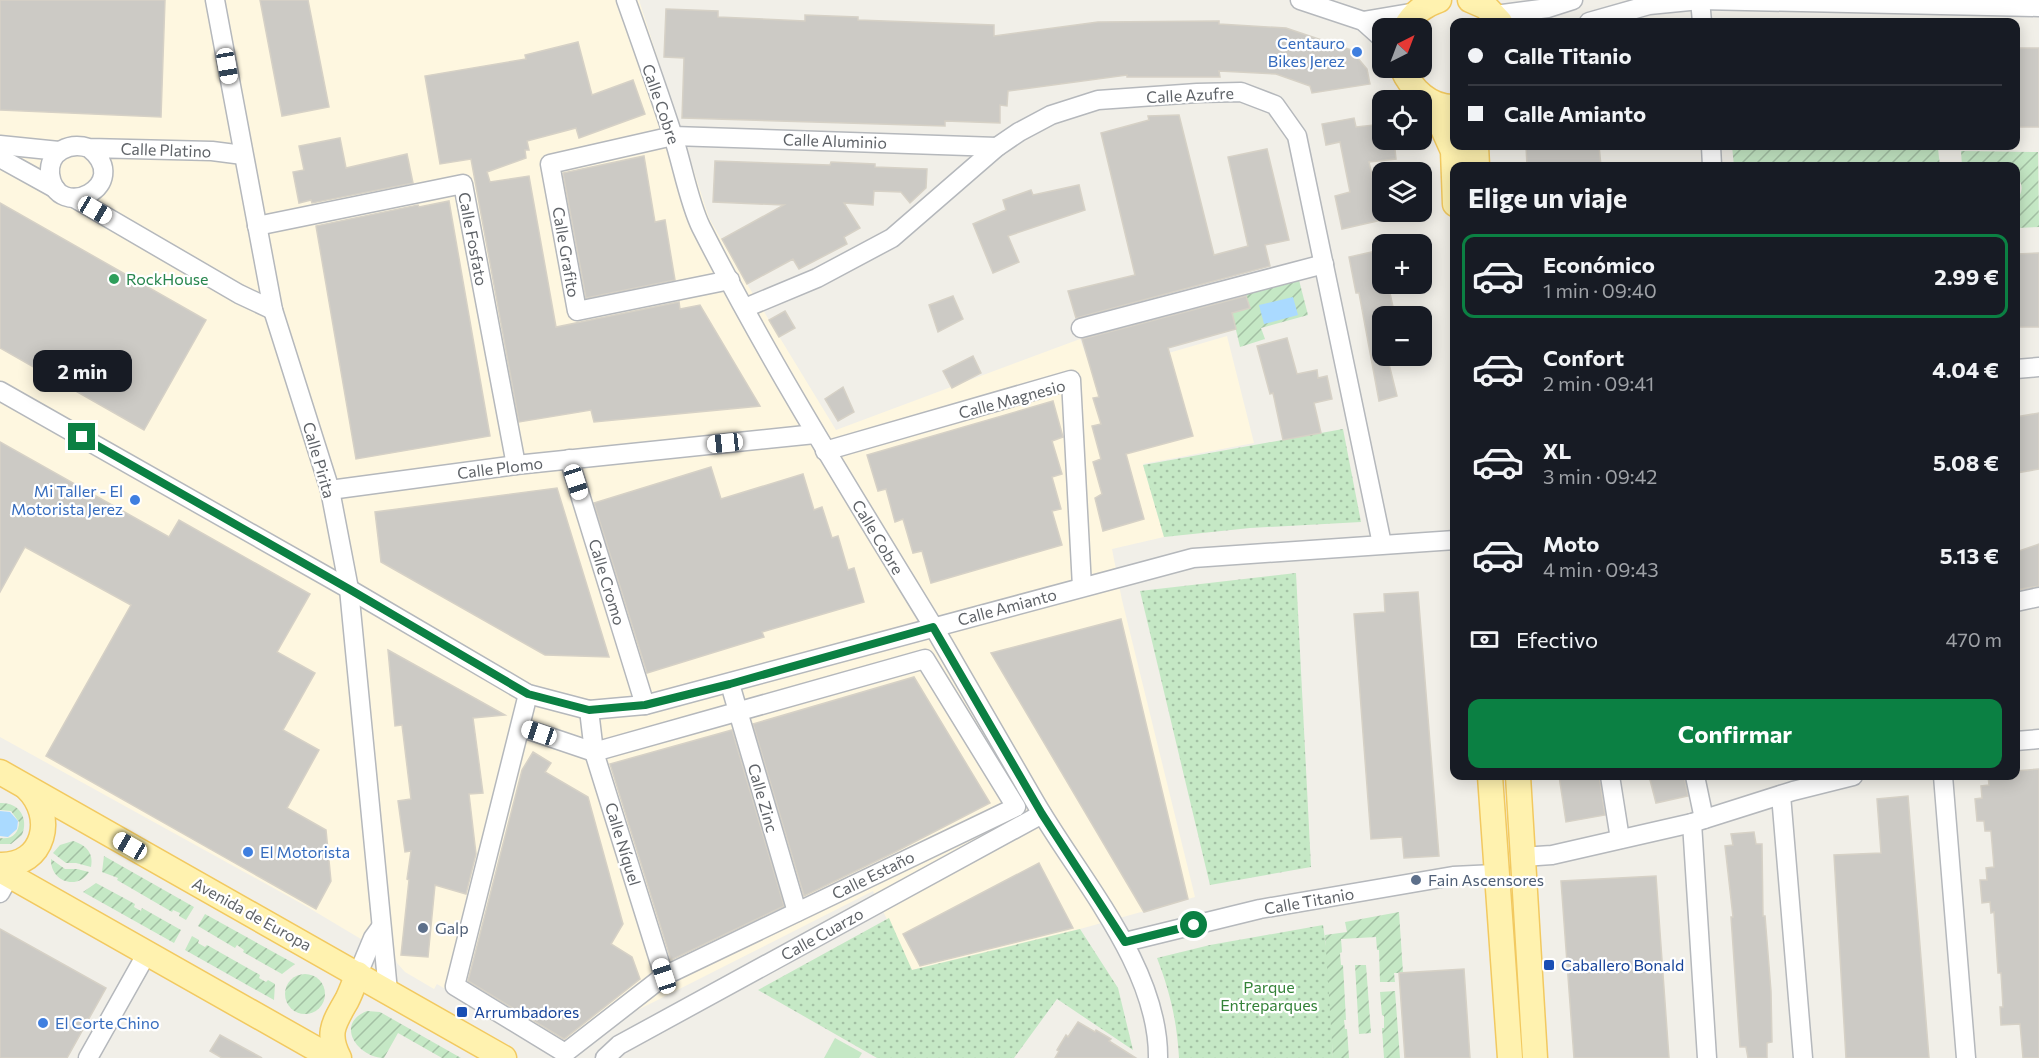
<!DOCTYPE html>
<html lang="es">
<head>
<meta charset="utf-8">
<style>
	:root { --surface:#171b24; --page:#242831; --text:#f1f3f6; --muted:#9ea1a6; --line:#363941; --accent:#0b8043 }
	body { margin:0; font-family:Commissioner,sans-serif; background:var(--page); color:var(--text); height:100vh; display:flex; flex-direction:column; font-size:22px; white-space:nowrap }
	* { box-sizing:border-box; margin:0 }
	p { font-size:20px; color:var(--muted) }
	.icon { flex:none; width:33px; height:33px; fill:none; stroke:currentColor; stroke-width:2; stroke-linecap:round; stroke-linejoin:round }
	.map { position:relative; flex:1; overflow:hidden }
	.side { position:absolute; left:1450px; top:162px; width:570px; height:618px; display:flex; flex-direction:column; background:var(--surface); border-radius:12px; box-shadow:0 3px 15px #0003 }
	.side>* { flex:none }
	.banner { position:absolute; left:1450px; top:18px; width:570px; height:132px; border-radius:12px; box-shadow:0 3px 15px #0003; display:grid; align-content:center; height:132px; padding:0 18px; background:var(--surface) }
	.needle { width:39px; rotate:42deg }
	.fabs { position:absolute; left:1372px; top:18px; display:grid; gap:12px }
	.fabs a { display:grid; place-items:center; width:60px; height:60px; border-radius:12px; background:var(--surface); box-shadow:0 3px 15px #0003; font-size:30px }
	.end { position:absolute; width:27px; height:27px; margin:-14px; border:8px solid #0b8043; background:#fff; box-shadow:0 0 0 3px #fff }
	.from { border-radius:50% }
	.bubble { position:absolute; height:42px; border-radius:12px; background:var(--surface); box-shadow:0 3px 15px #0003; font-size:20px; font-weight:700; line-height:42px; text-align:center }
	.car { position:absolute; width:18px; height:36px; margin:-18px -9px; border-radius:8px; box-shadow:0 0 4px 2px #0007; background:linear-gradient(#fff 24%,#345 0 40%,#fff 0 76%,#345 0 86%,#fff 0) }
	.banner b { display:flex; align-items:center; gap:21px; height:57px; font-size:22px }
	.banner b+b { border-top:2px solid var(--line) }
	.banner i { width:15px; height:15px; background:var(--text) }
	ul { padding:0; list-style:none }
	li { display:flex; align-items:center; gap:18px; height:84px; margin:0 12px 9px; padding:0 6px; border:3px solid transparent; border-radius:12px }
	li div { flex:1 }
	li b { display:block; font-size:22px }
	li em { font-style:normal; font-weight:700 }
	li.on { border-color:var(--accent) }
	li>.icon { width:54px; height:54px; stroke-width:1.5 }
	h2 { padding:0 18px; font-size:27px; line-height:72px }
	.pay { display:flex; align-items:center; gap:15px; height:66px; padding:0 18px; font-size:22px }
	.pay p { margin-inline-start:auto }
	.action { display:flex; gap:12px; margin-top:auto; padding:12px 18px }
	.action a { flex:1; height:69px; border-radius:12px; background:var(--accent); color:#fff; font-size:24px; font-weight:700; line-height:69px; text-align:center }
	.map>svg:first-child { display:block }
	.commercial { fill:#fef7e0 }
	.park { fill:url(#park-dots) }
	.garden { fill:url(#garden-furrows) }
	.pitch { fill:#c5e8c5 }
	.water { fill:#aadaff }
	.building { fill:#cccac5; stroke:#d6d1c6; stroke-width:1.5 }
	.lines { fill:none; stroke-linecap:round; stroke-linejoin:round }
	.minor-casing { stroke:#b5b8bc; stroke-width:21 }
	.major-casing { stroke:#f2c960; stroke-width:27 }
	.minor { stroke:#fff; stroke-width:18 }
	.major { stroke:#fff2af; stroke-width:24 }
	.route { stroke:#0b8043; stroke-width:8 }
	.shop-dot { fill:#3f7fe0; stroke:#fff; stroke-width:2 }
	.leisure-dot { fill:#2e9e5b; stroke:#fff; stroke-width:2 }
	.service-dot { fill:#5c6f8a; stroke:#fff; stroke-width:2 }
	.transit-dot { fill:#1a4fb4; stroke:#fff; stroke-width:2 }
	.labels { text-anchor:middle; stroke-width:4.5; stroke-linejoin:round; paint-order:stroke }
	.shop-label { font-size:16px; fill:#366cbe; stroke:#fff; text-anchor:end }
	.street-label { font-size:16px; fill:#5f6368; stroke:#fff }
	.leisure-label { font-size:16px; fill:#27864d; stroke:#fff; text-anchor:start }
	.service-label { font-size:16px; fill:#4e5e75; stroke:#fff; text-anchor:start }
	.transit-label { font-size:16px; fill:#164399; stroke:#fff; text-anchor:start }
	.park-label { font-size:16px; fill:#348238; stroke:#fff }
</style>
</head>
<body>
<div class="map">
<svg width="2039" height="1058" viewBox="0 0 2039 1058">
	<defs>
		<pattern id="park-dots" width="8" height="8" patternUnits="userSpaceOnUse" patternTransform="scale(1.5)"><rect width="8" height="8" fill="#c5e8c5"/><path d="M2 2h.1M6 6h.1" fill="none" stroke="#a3c0a4" stroke-width="1.8" stroke-linecap="round"/></pattern>
		<pattern id="garden-furrows" width="10" height="10" patternUnits="userSpaceOnUse" patternTransform="scale(1.5)"><rect width="10" height="10" fill="#c5e8c5"/><path d="M-1 1l2-2M0 10L10 0M9 11l2-2" fill="none" stroke="#a3c0a4"/></pattern>
	</defs>
	<rect width="100%" height="100%" fill="#f1efe8"/>
	<polygon class="commercial" points="0,0 639,0 709,218 747,284 836,430 1080,339 1093,375 1227,336 1254,443 1143,464 1164,537 1112,549 1122,600 1195,897 1080,929 912,970 873,891 616,1021 580,1053 567,1056 550,1052 437,984 434,989 405,972 397,963 396,960 304,905 0,737"/>
	<g class="park">
		<polygon points="1343,429 1361,522 1250,528 1164,537 1143,465"/>
		<polygon points="1296,573 1311,867 1210,885 1140,591"/>
		<polygon points="889,918 912,970 1080,929 1118,988 1133,1050 1057,999 1014,1058 877,1058 758,990"/>
		<path d="M 1323,925 L 1329,967 L 1333,1058 L 1179,1058 C 1177,1021 1170,992 1157,958 L 1210,945 Z"/>
	</g>
	<g class="garden">
		<polygon points="1732,146 1870,146 1938,149 1940,166 1734,166"/>
		<path d="M 1961,151 L 2038,152 L 2039,227 L 2016,228 L 2016,200 C 2023,194 2024,183 2016,177 L 2016,166 L 1962,166 Z"/>
		<polygon points="1299,280 1308,315 1261,328 1265,339 1240,347 1232,313 1250,308 1246,294"/>
		<path d="M 0,803 C 19,802 29,818 22,835 L 11,844 L 0,844 L 0,838 C 12,840 19,833 19,822 L 11,811 L 0,810 Z"/>
		<path d="M 73,841 C 86,845 94,853 91,867 L 76,863 L 66,863 L 53,853 L 60,845 Z"/>
		<polygon points="104,856 194,907 186,920 179,916 180,913 173,910 172,912 117,880 118,878 102,872"/>
		<path d="M 51,859 L 65,869 L 77,869 L 89,872 C 77,891 50,881 51,859 Z"/>
		<polygon points="96,883 135,904 134,907 141,911 142,908 181,930 174,943 83,892"/>
		<polygon points="1399,912 1403,973 1394,973 1395,982 1380,982 1379,950 1377,950 1376,937 1341,939 1342,952 1340,953 1341,965 1343,965 1346,1020 1344,1020 1345,1029 1347,1029 1349,1058 1333,1058 1325,935 1347,932 1345,922"/>
		<polygon points="205,914 295,964 282,974 243,952 244,950 237,945 235,948 198,926"/>
		<polygon points="192,936 199,940 198,943 205,947 207,945 260,975 259,978 266,982 268,980 275,984 274,1000 185,950"/>
		<polygon points="1355,965 1366,965 1371,1033 1359,1034"/>
		<circle cx="305" cy="994" r="20"/>
		<polygon points="1395,991 1400,1058 1384,1058 1382,1028 1384,1028 1384,1016 1382,1015 1380,992"/>
		<path d="M 367,1011 L 380,1012 L 461,1058 L 442,1058 L 398,1033 L 384,1058 C 358,1058 334,1024 367,1011 Z"/>
	</g>
	<polygon class="pitch" points="835,1038 862,1053 859,1058 824,1058"/>
	<g class="water">
		<polygon points="1293,297 1298,315 1264,324 1259,305"/>
		<polygon points="0,811 10,812 18,821 17,829 8,837 0,836"/>
	</g>
	<g class="building">
		<polygon points="0,0 165,0 161,117 0,110"/>
		<polygon points="260,0 308,0 329,107 282,116"/>
		<polygon points="666,9 718,11 718,17 805,21 805,15 858,17 858,20 994,25 994,36 1098,22 1219,21 1219,24 1286,28 1351,50 1367,69 1370,84 1312,93 1310,86 1276,74 1219,71 1220,77 1127,77 1127,75 1008,91 1007,106 1000,105 1000,123 945,121 945,126 682,118 684,58 664,57"/>
		<polygon points="578,42 592,95 633,80 645,114 579,138 576,128 527,141 529,150 525,150 526,158 487,172 490,182 529,176 556,327 679,302 680,309 700,305 760,406 594,422 591,410 519,422 471,159 440,164 425,76 526,59 525,55"/>
		<polygon points="2017,48 2039,48 2039,127 2016,127"/>
		<polygon points="1179,115 1214,255 1248,246 1228,157 1267,149 1289,240 1265,245 1270,266 1076,318 1068,291 1135,275 1101,133 1149,120 1148,116"/>
		<polygon points="1354,118 1356,127 1383,124 1383,140 1394,140 1396,159 1369,162 1382,220 1342,229 1335,196 1350,192 1340,142 1326,145 1322,124"/>
		<polygon points="340,138 346,168 407,154 413,183 312,203 311,200 299,203 293,172 304,170 299,146"/>
		<polygon points="1526,146 1599,146 1601,166 1527,166"/>
		<polygon points="644,156 655,222 665,220 675,280 586,298 563,173"/>
		<polygon points="715,161 830,165 831,162 875,164 875,167 927,169 926,188 910,203 901,192 874,191 873,205 844,203 860,228 844,237 847,244 799,269 793,259 747,284 722,239 784,205 713,202"/>
		<polygon points="1079,185 1085,210 1008,236 1019,262 993,273 973,224 1006,210 1003,200 1031,190 1033,195"/>
		<polygon points="449,201 490,436 356,459 316,226 418,205 419,207"/>
		<polygon points="0,203 206,320 144,430 0,348"/>
		<polygon points="1381,250 1383,284 1388,284 1395,316 1383,316 1383,356 1387,356 1397,396 1379,401 1359,293 1356,293 1349,257"/>
		<polygon points="2039,253 2039,327 2019,327 2018,308 2016,308 2017,254"/>
		<polygon points="953,296 963,319 938,332 929,305"/>
		<polygon points="1246,296 1250,308 1232,313 1236,329 1168,348 1193,436 1126,454 1144,519 1103,531 1095,498 1102,494 1093,462 1101,459 1092,426 1101,424 1093,398 1099,397 1082,339"/>
		<polygon points="785,311 795,328 779,337 769,320"/>
		<polygon points="1287,338 1297,374 1317,370 1318,378 1327,376 1332,399 1314,403 1321,433 1283,440 1273,393 1270,394 1257,346"/>
		<polygon points="973,356 981,373 952,388 943,371"/>
		<polygon points="843,387 854,412 838,421 825,399"/>
		<polygon points="1053,401 1063,437 1052,441 1062,474 1052,477 1061,509 1052,511 1062,545 931,583 922,551 913,553 903,519 895,522 886,489 878,491 867,455"/>
		<polygon points="2039,413 2039,469 2016,473 2016,417"/>
		<polygon points="0,442 169,537 179,520 310,594 277,652 315,673 283,730 319,750 287,808 326,830 331,881 316,909 46,756 131,605 25,547 0,592"/>
		<polygon points="711,467 721,499 803,474 814,510 822,507 832,538 838,536 848,570 854,568 864,602 762,632 764,637 647,673 594,503"/>
		<polygon points="557,488 609,657 545,655 381,562 375,512"/>
		<polygon points="2039,544 2039,586 2016,590 2016,552"/>
		<polygon points="1418,592 1439,856 1404,858 1402,837 1371,839 1354,614 1385,612 1384,594"/>
		<polygon points="1121,619 1188,899 1144,912 991,653"/>
		<polygon points="388,650 505,715 473,718 483,793 469,794 476,854 466,894 435,885 428,957 401,955 409,880 407,879 411,851 405,852 398,801 411,799 402,725 395,726"/>
		<polygon points="914,677 990,803 895,852 804,896 753,724"/>
		<polygon points="732,730 784,906 671,960 610,764"/>
		<polygon points="533,752 551,763 545,772 588,797 623,924 611,944 632,957 640,979 564,1039 468,981 522,770"/>
		<polygon points="2039,769 2039,1058 2023,1058 2020,1024 2001,1025 2000,1007 2003,1007 2001,973 1998,973 1994,912 1991,913 1990,902 1982,903 1980,880 1987,880 1986,868 1994,867 1991,831 1985,831 1984,821 1977,821 1975,799 1982,798 1981,786 1989,785 1988,776 2016,776 2016,771"/>
		<polygon points="1559,776 1599,776 1605,815 1566,822"/>
		<polygon points="1649,776 1684,776 1688,796 1656,803"/>
		<polygon points="1908,796 1929,1058 1846,1058 1834,855 1881,853 1877,799"/>
		<polygon points="1754,832 1756,844 1762,844 1763,916 1765,916 1771,991 1772,1042 1767,1043 1767,1058 1748,1058 1746,1047 1740,1047 1731,917 1733,917 1725,846 1733,845 1731,834"/>
		<polygon points="1039,863 1073,928 920,966 903,934"/>
		<polygon points="1656,876 1669,1058 1574,1058 1561,881"/>
		<polygon points="0,929 106,988 67,1058 0,1058"/>
		<polygon points="1464,969 1470,1058 1405,1058 1399,973"/>
		<polygon points="1078,1022 1095,1032 1096,1030 1111,1039 1109,1041 1136,1058 1055,1058 1059,1051 1057,1050 1066,1035 1068,1037"/>
		<polygon points="220,1035 262,1058 222,1058 210,1051"/>
	</g>
	<g class="lines">
		<g class="minor-casing">
			<g id="minor">
				<polyline points="215,0 273,310 330,490 349,589 388,991"/>
				<path d="M 626,0 C 642,45 658,90 673,136 C 682,163 689,203 701,227 C 771,365 853,495 933,626 C 967,685 1001,744 1035,802 C 1079,878 1159,967 1158,1058"/>
				<polyline points="1300,0 1363,21 1383,39"/>
				<polyline points="1700,0 1702,22"/>
				<polyline points="1495,15 1548,8 1573,0"/>
				<polyline points="1363,21 1416,12"/>
				<polyline points="1589,22 1649,5 1700,0 2039,7"/>
				<polyline points="0,145 59,151"/>
				<polyline points="1711,146 1712,166"/>
				<path d="M 89,148 C 135,185 56,224 50,174 C 48,151 70,142 89,148 L 212,151 L 243,155"/>
				<polyline points="0,158 56,189"/>
				<polyline points="74,198 239,294 273,310"/>
				<polyline points="257,226 463,184 516,465"/>
				<polyline points="730,280 577,311 550,164 673,136 997,147"/>
				<polyline points="745,308 817,278 892,238 997,147 1019,132 1051,115 1098,100 1197,93 1241,92 1275,105 1297,136 1382,544"/>
				<polyline points="1081,328 1324,264"/>
				<polyline points="2016,369 2039,367"/>
				<polyline points="0,391 349,589 528,694 589,710 645,705 1193,558 1455,540"/>
				<polyline points="825,451 1071,380 1082,587"/>
				<polyline points="569,459 645,705"/>
				<polyline points="330,490 516,465 815,434"/>
				<polyline points="2016,602 2039,597"/>
				<polyline points="730,684 797,912"/>
				<polyline points="589,710 594,752 664,976"/>
				<polyline points="520,727 594,752 925,659 1016,807 664,976 565,1053 455,986 528,694"/>
				<polyline points="2016,741 2039,739"/>
				<polyline points="1610,776 1620,839"/>
				<polyline points="1695,776 1704,819"/>
				<polyline points="1943,776 1966,1058"/>
				<polyline points="1781,795 1803,1058"/>
				<polyline points="1692,823 1707,1058"/>
				<polyline points="1522,857 1552,855 1692,823 1793,791 1853,776"/>
				<polyline points="0,893 10,875"/>
				<polyline points="1125,942 1260,909 1453,876 1495,874"/>
				<polyline points="358,974 373,938 381,927"/>
				<polyline points="88,1058 147,953"/>
				<polyline points="605,1058 619,1045 1042,814"/>
			</g>
		</g>
		<g class="major-casing">
			<g id="major">
				<polyline points="1470,0 1486,7 1500,22"/>
				<path d="M 1405,28 C 1412,14 1424,5 1439,0"/>
				<path d="M 1402,68 C 1411,89 1430,108 1455,107"/>
				<polyline points="1431,102 1453,151 1455,204"/>
				<polyline points="1476,146 1477,166"/>
				<polyline points="0,772 504,1058"/>
				<polyline points="1490,776 1510,1058"/>
				<polyline points="1518,776 1535,1058"/>
				<path d="M 0,865 C 45,866 56,816 27,788"/>
				<polyline points="0,870 332,1058"/>
				<path d="M 339,1058 C 326,1033 334,1023 347,1000 C 351,992 354,983 358,974"/>
			</g>
		</g>
		<use href="#minor" class="minor"/>
		<use href="#major" class="major"/>
	</g>
	<g class="lines">
		<polyline class="route" points="82,437 349,589 528,694 589,710 645,705 730,684 933,627 1042,814 1125,942 1194,925"/>
	</g>
	<g class="shop-dot">
		<circle cx="1357" cy="52" r="6"/>
		<circle cx="135" cy="500" r="6"/>
		<circle cx="248" cy="852" r="6"/>
		<circle cx="43" cy="1023" r="6"/>
	</g>
	<circle class="leisure-dot" cx="114" cy="279" r="6"/>
	<g class="service-dot">
		<circle cx="1416" cy="880" r="6"/>
		<circle cx="423" cy="928" r="6"/>
	</g>
	<g class="transit-dot">
		<rect x="1543" y="959" width="12" height="12" rx="3"/>
		<rect x="456" y="1006" width="12" height="12" rx="3"/>
	</g>
	<g class="labels">
		<g class="shop-label">
			<text x="1345" y="49">Centauro<tspan x="1345" dy="18">Bikes Jerez</tspan></text>
			<text x="123" y="497">Mi Taller - El<tspan x="123" dy="18">Motorista Jerez</tspan></text>
			<text x="260" y="858" text-anchor="start">El Motorista</text>
			<text x="55" y="1029" text-anchor="start">El Corte Chino</text>
		</g>
		<g class="street-label">
			<text transform="translate(1190 95) rotate(-3)" y="6">Calle Azufre</text>
			<text transform="translate(661 104) rotate(71)" y="6">Calle Cobre</text>
			<text transform="translate(835 141) rotate(2)" y="6">Calle Aluminio</text>
			<text transform="translate(166 150) rotate(2)" y="6">Calle Platino</text>
			<text transform="translate(473 239) rotate(79)" y="6">Calle Fosfato</text>
			<text transform="translate(566 252) rotate(80)" y="6">Calle Grafito</text>
			<text transform="translate(1012 399) rotate(-15)" y="6">Calle Magnesio</text>
			<text transform="translate(319 460) rotate(74)" y="6">Calle Pirita</text>
			<text transform="translate(500 468) rotate(-7)" y="6">Calle Plomo</text>
			<text transform="translate(878 537) rotate(59)" y="6">Calle Cobre</text>
			<text transform="translate(607 582) rotate(73)" y="6">Calle Cromo</text>
			<text transform="translate(1007 607) rotate(-15)" y="6">Calle Amianto</text>
			<text transform="translate(763 798) rotate(74)" y="6">Calle Zinc</text>
			<text transform="translate(623 844) rotate(73)" y="6">Calle Níquel</text>
			<text transform="translate(873 875) rotate(-26)" y="6">Calle Estaño</text>
			<text transform="translate(1309 901) rotate(-10)" y="6">Calle Titanio</text>
			<text transform="translate(252 914) rotate(29)" y="6">Avenida de Europa</text>
			<text transform="translate(822 934) rotate(-29)" y="6">Calle Cuarzo</text>
		</g>
		<g class="leisure-label">
			<text x="126" y="285">RockHouse</text>
		</g>
		<g class="service-label">
			<text x="1428" y="886">Fain Ascensores</text>
			<text x="435" y="934">Galp</text>
		</g>
		<g class="transit-label">
			<text x="1561" y="971">Caballero Bonald</text>
			<text x="474" y="1018">Arrumbadores</text>
		</g>
		<g class="park-label">
			<text x="1269" y="993">Parque<tspan x="1269" dy="18">Entreparques</tspan></text>
		</g>
	</g>
</svg>
<div class="fabs">
<a><svg class="needle" viewBox="-14 -14 28 28"><path d="M0-13l5 13h-10z" fill="#e53935"/><path d="M0 13l5-13h-10z" fill="#9ea1a6"/></svg></a>
<a><svg class="icon" aria-label="locate" viewBox="0 0 24 24"><circle cx="12" cy="12" r="6"/><path d="M12 2v4M12 18v4M2 12h4M18 12h4"/></svg></a>
<a><svg class="icon" aria-label="layers" viewBox="0 0 24 24"><path d="M12 4l9 5-9 5-9-5zM3 14l9 5 9-5"/></svg></a>
<a>+</a>
<a>−</a>
</div>
<i class="end from" style="left:1194px;top:925px"></i>
<i class="end" style="left:82px;top:437px"></i>
<div class="bubble" style="left:33px;top:350px;width:99px">2 min</div>
<i class="car" style="left:227px;top:66px;rotate:170deg"></i>
<i class="car" style="left:95px;top:210px;rotate:120deg"></i>
<i class="car" style="left:725px;top:443px;rotate:264deg"></i>
<i class="car" style="left:576px;top:482px;rotate:162deg"></i>
<i class="car" style="left:539px;top:733px;rotate:289deg"></i>
<i class="car" style="left:130px;top:846px;rotate:300deg"></i>
<i class="car" style="left:664px;top:976px;rotate:342deg"></i>
<div class="banner">
<b><i class="from"></i>Calle Titanio</b>
<b><i></i>Calle Amianto</b>
</div>
<section class="side">
<h2>Elige un viaje</h2>
<ul>
<li class="on"><svg class="icon" aria-label="car" viewBox="0 0 24 24"><path d="M5 17H2v-5l4-1 3-4h7l3 4 3 1v5h-3M9 17h6M6 11h13"/><circle cx="7" cy="17" r="2"/><circle cx="17" cy="17" r="2"/></svg><div><b>Económico</b><p>1 min · 09:40</p></div><em>2.99 €</em></li>
<li><svg class="icon" aria-label="car" viewBox="0 0 24 24"><path d="M5 17H2v-5l4-1 3-4h7l3 4 3 1v5h-3M9 17h6M6 11h13"/><circle cx="7" cy="17" r="2"/><circle cx="17" cy="17" r="2"/></svg><div><b>Confort</b><p>2 min · 09:41</p></div><em>4.04 €</em></li>
<li><svg class="icon" aria-label="car" viewBox="0 0 24 24"><path d="M5 17H2v-5l4-1 3-4h7l3 4 3 1v5h-3M9 17h6M6 11h13"/><circle cx="7" cy="17" r="2"/><circle cx="17" cy="17" r="2"/></svg><div><b>XL</b><p>3 min · 09:42</p></div><em>5.08 €</em></li>
<li><svg class="icon" aria-label="car" viewBox="0 0 24 24"><path d="M5 17H2v-5l4-1 3-4h7l3 4 3 1v5h-3M9 17h6M6 11h13"/><circle cx="7" cy="17" r="2"/><circle cx="17" cy="17" r="2"/></svg><div><b>Moto</b><p>4 min · 09:43</p></div><em>5.13 €</em></li>
</ul>
<div class="pay"><svg class="icon" aria-label="cash" viewBox="0 0 24 24"><path d="M3 7h18v10H3z"/><circle cx="12" cy="12" r="2"/></svg>Efectivo<p>470 m</p></div>
<div class="action"><a>Confirmar</a></div>
</section>
</div>
</body>
</html>
